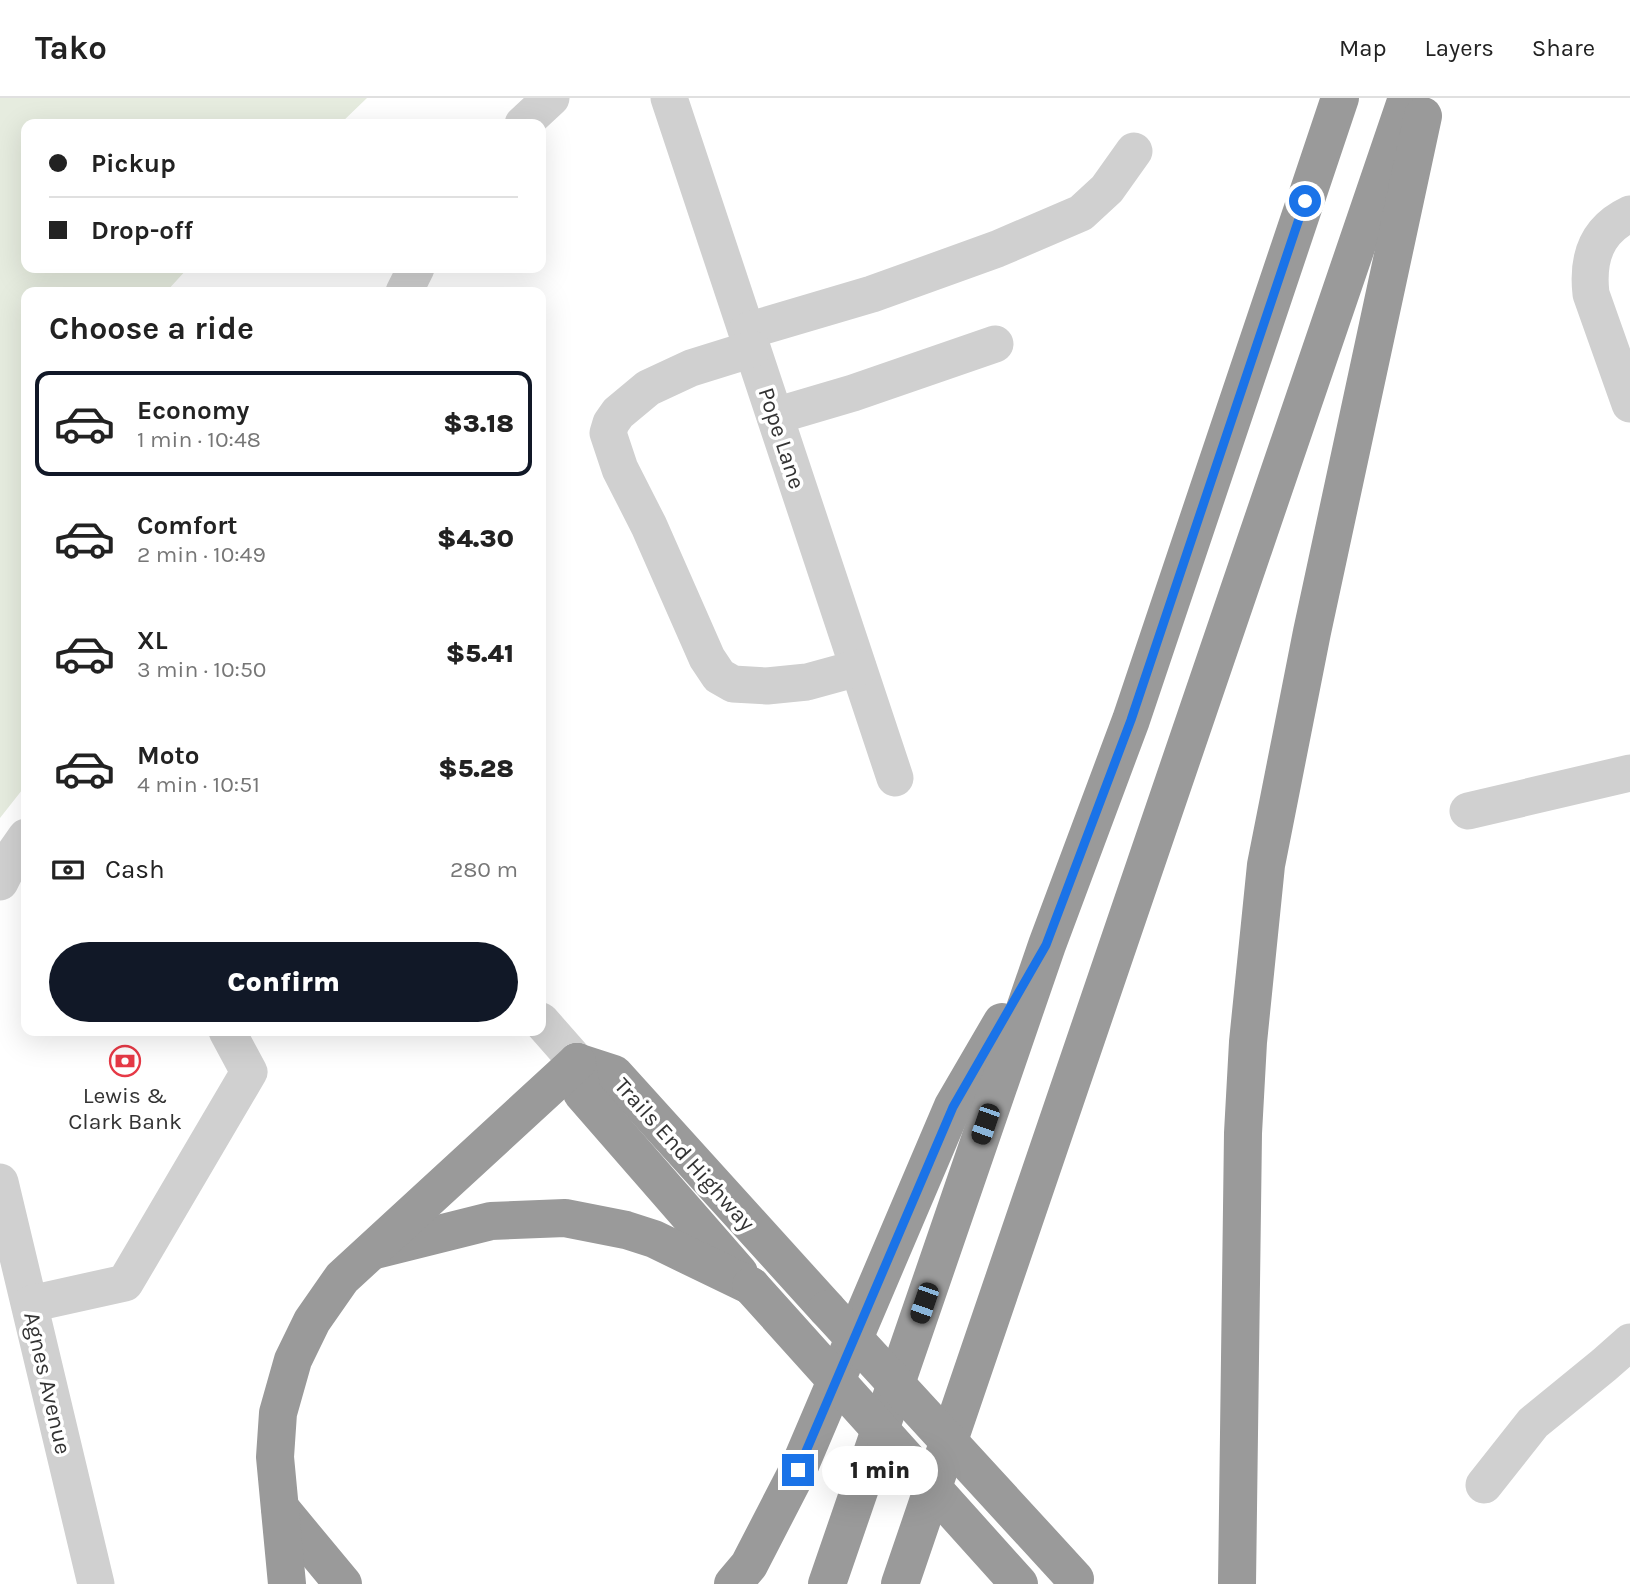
<!DOCTYPE html>
<html lang="en">
<head>
<meta charset="utf-8">
<style>
	:root { --surface:#fff; --page:#f2f2f2; --text:#222; --muted:#767676; --line:#e0e0e0; --accent:#111827 }
	body { margin:0; font-family:Karla,sans-serif; background:var(--page); color:var(--text); height:100vh; display:flex; flex-direction:column; font-size:26px; white-space:nowrap }
	* { box-sizing:border-box; margin:0 }
	p { font-size:23px; color:var(--muted) }
	.icon { flex:none; width:38px; height:38px; fill:none; stroke:currentColor; stroke-width:2; stroke-linecap:round; stroke-linejoin:round }
	.map { position:relative; flex:1; overflow:hidden }
	.details { position:absolute; left:21px; top:189px; width:525px; height:749px; display:flex; flex-direction:column; background:var(--surface); border-radius:14px; box-shadow:0 7px 28px #0002 }
	.details>* { flex:none }
	.guide { position:absolute; left:21px; top:21px; width:525px; height:154px; border-radius:14px; box-shadow:0 7px 28px #0002; display:grid; align-content:center; height:154px; padding:0 28px; background:var(--surface) }
	.end { position:absolute; width:32px; height:32px; margin:-16px; border:9px solid #1a73e8; background:#fff; box-shadow:0 0 0 4px #fff }
	.from { border-radius:50% }
	.bubble { position:absolute; height:49px; border-radius:24px; background:var(--surface); box-shadow:0 7px 28px #0002; font-size:23px; font-weight:800; line-height:49px; text-align:center }
	.car { position:absolute; width:21px; height:42px; margin:-21px -10px; border-radius:9px; box-shadow:0 0 5px 2px #0007; background:linear-gradient(#222 24%,#8ab4d8 0 40%,#222 0 76%,#8ab4d8 0 86%,#222 0) }
	.guide b { display:flex; align-items:center; gap:24px; height:66px; font-size:26px }
	.guide b+b { border-top:2px solid var(--line) }
	.guide i { width:18px; height:18px; background:var(--text) }
	ul { padding:0; list-style:none }
	li { display:flex; align-items:center; gap:21px; height:105px; margin:0 14px 10px; padding:0 14px; border:4px solid transparent; border-radius:14px }
	li div { flex:1 }
	li b { display:block; font-size:26px }
	li em { font-style:normal; font-weight:800 }
	li.active { border-color:var(--accent) }
	li>.icon { width:63px; height:63px; stroke-width:1.5 }
	h2 { padding:0 28px; font-size:32px; line-height:84px }
	.pay { display:flex; align-items:center; gap:18px; height:77px; padding:0 28px; font-size:26px }
	.pay p { margin-inline-start:auto }
	.button { display:flex; gap:14px; margin-top:auto; padding:14px 28px }
	.button a { flex:1; height:80px; border-radius:42px; background:var(--accent); color:#fff; font-size:28px; font-weight:800; line-height:80px; text-align:center }
	header { display:flex; align-items:center; gap:42px; box-sizing:border-box; height:98px; padding:0 35px; background:var(--surface); border-bottom:2px solid var(--line) }
	header strong { font-size:33px }
	nav { display:flex; gap:38px; margin-inline-start:auto; font-size:24px }
	.map>svg:first-child { display:block }
	.green { fill:#e6ecdf }
	.lines { fill:none; stroke-linecap:round; stroke-linejoin:round }
	.minor { stroke:#d0d0d0; stroke-width:37 }
	.highway { stroke:#9a9a9a; stroke-width:38 }
	.highway-bridge { stroke:#9a9a9a; stroke-width:38 }
	.route { stroke:#1a73e8; stroke-width:9 }
	.labels { text-anchor:middle; stroke-width:7; stroke-linejoin:round; paint-order:stroke }
	.street-label { font-size:23px; fill:#333; stroke:#fff }
	.poi-label { font-size:23px; fill:#333; stroke:#fff }
</style>
</head>
<body>
<header>
<strong>Tako</strong>
<nav><a>Map</a><a>Layers</a><a>Share</a></nav>
</header>
<div class="map">
<svg width="1630" height="1486" viewBox="0 0 1630 1486">
	<rect width="100%" height="100%" fill="#fff"/>
	<polygon class="green" points="0,0 367,0 340,26 26,26 26,170 188,170 166,194 26,194 26,687 0,720"/>
	<g class="lines">
		<g class="minor">
			<polyline points="669,0 895,680"/>
			<polyline points="523,26 551,0"/>
			<path d="M 1630,116 C 1596,132 1587,161 1591,196 L 1630,306"/>
			<polyline points="404,194 416,170"/>
			<polyline points="747,233 872,196 997,151 1081,115 1107,91 1134,53"/>
			<polyline points="752,251 691,270 648,290 618,315 611,325 608,335 620,371 649,428 707,560 719,578 733,586 767,588 807,584 858,570"/>
			<polyline points="775,318 853,295 995,246"/>
			<polyline points="1468,713 1630,675"/>
			<polyline points="0,784 14,756 26,739"/>
			<polyline points="541,923 577,964"/>
			<polyline points="0,1084 96,1486"/>
			<polyline points="30,1206 125,1185 249,974 227,933"/>
			<polyline points="1484,1387 1533,1325 1604,1267 1630,1244"/>
		</g>
		<g class="highway">
			<polyline points="577,964 614,976 827,1211"/>
			<polyline points="577,964 582,995 739,1175"/>
			<polyline points="375,1152 491,1123 565,1120 626,1132 654,1141 751,1188"/>
			<polyline points="280,1410 343,1486"/>
			<polyline points="287,1486 275,1359 278,1315 293,1262 312,1223 342,1180 577,964"/>
			<polyline points="733,1486 749,1467 798,1372 953,1008 1002,924"/>
			<polyline points="827,1486 1047,847 1131,622 1340,0"/>
			<polyline points="900,1486 1407,0"/>
			<polyline points="1237,1486 1243,1035 1248,944 1266,767 1312,534 1423,18"/>
		</g>
		<g class="highway-bridge">
			<polyline points="751,1188 1019,1486"/>
			<polyline points="827,1211 1075,1481"/>
		</g>
	</g>
	<g class="lines">
		<polyline class="route" points="798,1372 953,1009 1046,847 1131,622 1305,103"/>
	</g>
	<defs>
		<g id="bank-ring" transform="scale(1.575)"><circle r="9.5" fill="#fff" stroke="#e63946" stroke-width="1.5"/><path d="M-6-4H6V4H-6ZM0-2.3a2.3 2.3 0 1 0 0 4.6a2.3 2.3 0 1 0 0-4.6Z" fill="#e63946"/></g>
	</defs>
	<g fill-rule="evenodd">
		<use href="#bank-ring" x="125" y="963"/>
	</g>
	<g class="labels">
		<g class="street-label">
			<text transform="translate(782 340) rotate(72)" y="8">Pope Lane</text>
			<text transform="translate(685 1056) rotate(48)" y="8">Trails End Highway</text>
			<text transform="translate(48 1285) rotate(77)" y="8">Agnes Avenue</text>
		</g>
		<g class="poi-label">
			<text x="125" y="1005">Lewis &amp;<tspan x="125" dy="26">Clark Bank</tspan></text>
		</g>
	</g>
</svg>
<i class="end from" style="left:1305px;top:103px"></i>
<i class="end" style="left:798px;top:1372px"></i>
<div class="bubble" style="left:822px;top:1348px;width:116px">1 min</div>
<i class="car" style="left:985px;top:1026px;rotate:199deg"></i>
<i class="car" style="left:924px;top:1205px;rotate:199deg"></i>
<div class="guide">
<b><i class="from"></i>Pickup</b>
<b><i></i>Drop-off</b>
</div>
<section class="details">
<h2>Choose a ride</h2>
<ul>
<li class="active"><svg class="icon" aria-label="car" viewBox="0 0 24 24"><path d="M5 17H2v-5l4-1 3-4h7l3 4 3 1v5h-3M9 17h6M6 11h13"/><circle cx="7" cy="17" r="2"/><circle cx="17" cy="17" r="2"/></svg><div><b>Economy</b><p>1 min · 10:48</p></div><em>$3.18</em></li>
<li><svg class="icon" aria-label="car" viewBox="0 0 24 24"><path d="M5 17H2v-5l4-1 3-4h7l3 4 3 1v5h-3M9 17h6M6 11h13"/><circle cx="7" cy="17" r="2"/><circle cx="17" cy="17" r="2"/></svg><div><b>Comfort</b><p>2 min · 10:49</p></div><em>$4.30</em></li>
<li><svg class="icon" aria-label="car" viewBox="0 0 24 24"><path d="M5 17H2v-5l4-1 3-4h7l3 4 3 1v5h-3M9 17h6M6 11h13"/><circle cx="7" cy="17" r="2"/><circle cx="17" cy="17" r="2"/></svg><div><b>XL</b><p>3 min · 10:50</p></div><em>$5.41</em></li>
<li><svg class="icon" aria-label="car" viewBox="0 0 24 24"><path d="M5 17H2v-5l4-1 3-4h7l3 4 3 1v5h-3M9 17h6M6 11h13"/><circle cx="7" cy="17" r="2"/><circle cx="17" cy="17" r="2"/></svg><div><b>Moto</b><p>4 min · 10:51</p></div><em>$5.28</em></li>
</ul>
<div class="pay"><svg class="icon" aria-label="cash" viewBox="0 0 24 24"><path d="M3 7h18v10H3z"/><circle cx="12" cy="12" r="2"/></svg>Cash<p>280 m</p></div>
<div class="button"><a>Confirm</a></div>
</section>
</div>
</body>
</html>
